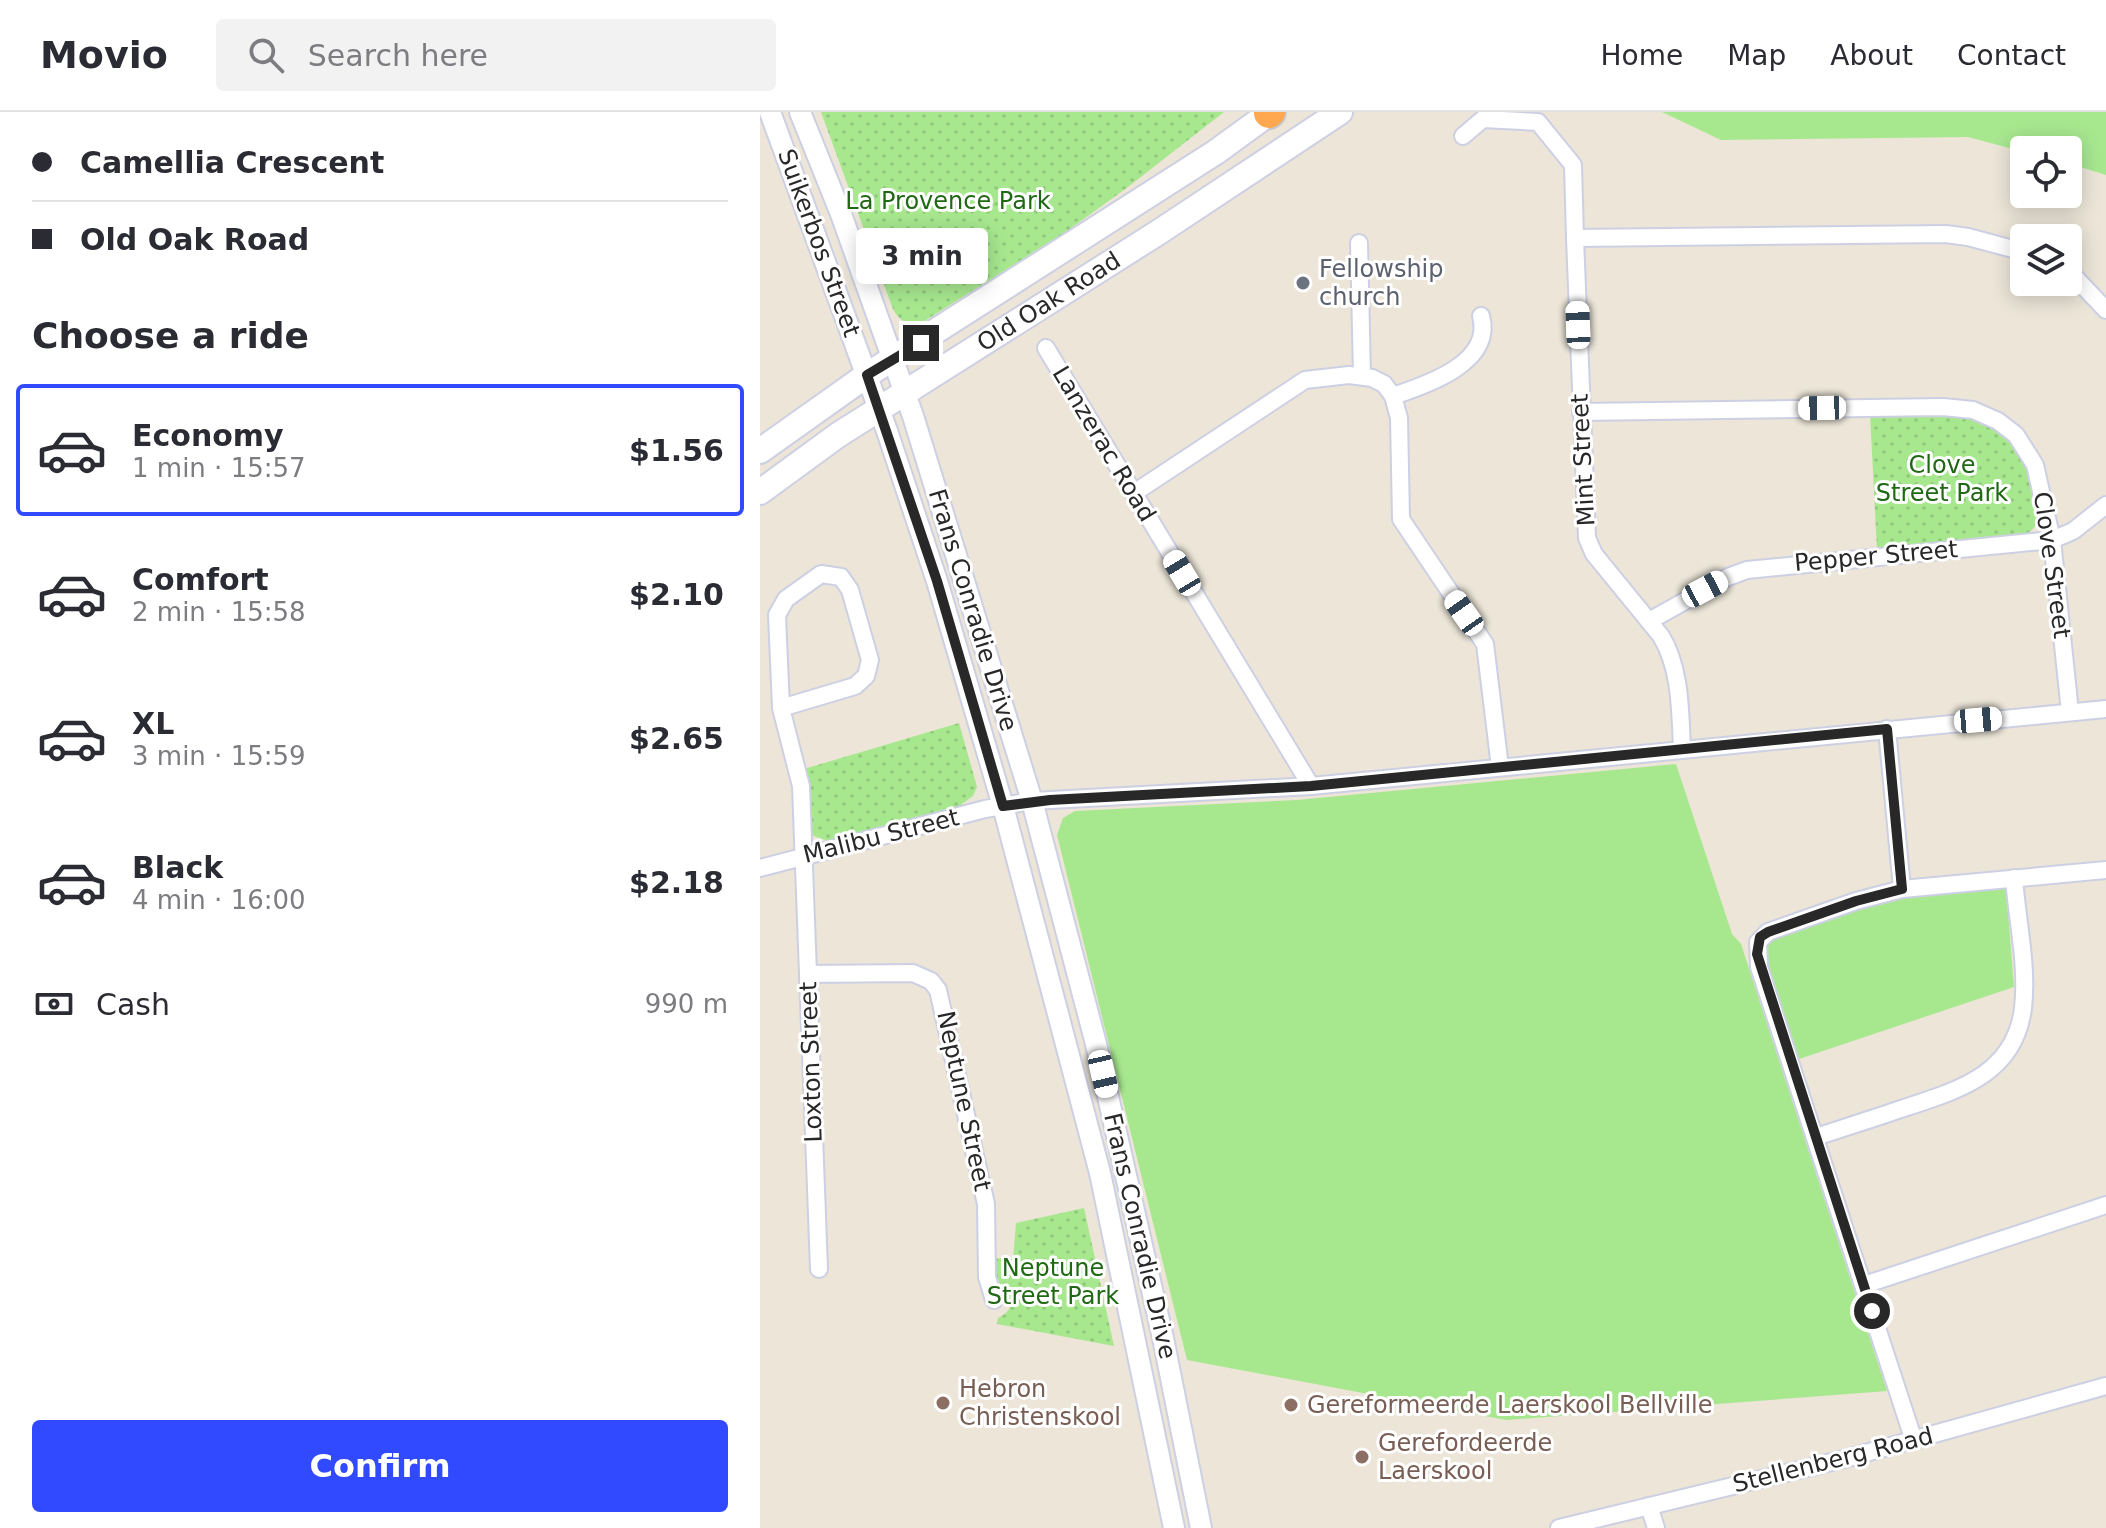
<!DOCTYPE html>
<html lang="en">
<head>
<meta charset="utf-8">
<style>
	:root { --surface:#fff; --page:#f2f2f3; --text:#2b2b33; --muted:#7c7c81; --line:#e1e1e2; --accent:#324aff }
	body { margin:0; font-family:"DejaVu Sans",sans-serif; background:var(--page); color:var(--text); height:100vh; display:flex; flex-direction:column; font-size:30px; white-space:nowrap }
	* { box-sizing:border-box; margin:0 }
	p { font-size:26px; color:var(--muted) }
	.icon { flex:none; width:44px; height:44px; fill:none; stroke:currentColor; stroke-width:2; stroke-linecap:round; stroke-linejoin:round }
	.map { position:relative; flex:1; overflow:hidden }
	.details { display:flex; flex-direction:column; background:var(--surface); width:760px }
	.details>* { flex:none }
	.banner { display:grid; align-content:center; height:176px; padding:0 32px; background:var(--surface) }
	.fabs { position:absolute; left:1250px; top:24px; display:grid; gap:16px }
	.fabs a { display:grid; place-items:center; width:72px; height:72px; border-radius:8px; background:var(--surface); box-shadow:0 4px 20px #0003; font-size:40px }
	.end { position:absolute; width:36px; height:36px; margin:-18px; border:10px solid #282828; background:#fff; box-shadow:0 0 0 4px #fff }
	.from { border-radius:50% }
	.bubble { position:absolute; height:56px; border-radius:8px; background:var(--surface); box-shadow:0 4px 20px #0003; font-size:26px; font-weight:700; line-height:56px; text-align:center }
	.car { position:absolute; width:24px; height:48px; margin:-24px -12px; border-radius:10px; box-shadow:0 0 6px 2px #0007; background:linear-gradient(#fff 24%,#345 0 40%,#fff 0 76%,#345 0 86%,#fff 0) }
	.banner b { display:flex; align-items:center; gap:28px; height:76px; font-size:30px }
	.banner b+b { border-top:2px solid var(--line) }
	.banner i { width:20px; height:20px; background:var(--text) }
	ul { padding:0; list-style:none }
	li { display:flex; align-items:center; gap:24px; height:132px; margin:0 16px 12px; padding:0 16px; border:4px solid transparent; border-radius:8px }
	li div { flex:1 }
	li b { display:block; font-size:30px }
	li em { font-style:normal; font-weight:700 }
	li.active { border-color:var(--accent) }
	li>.icon { width:72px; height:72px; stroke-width:1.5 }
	h2 { padding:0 32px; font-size:36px; line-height:96px }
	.pay { display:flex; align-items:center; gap:20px; height:88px; padding:0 32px; font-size:30px }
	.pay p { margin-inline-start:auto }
	.primary-button { display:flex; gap:16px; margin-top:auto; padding:16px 32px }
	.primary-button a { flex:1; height:92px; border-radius:8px; background:var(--accent); color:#fff; font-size:32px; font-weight:700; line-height:92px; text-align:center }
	header { display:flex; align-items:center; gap:48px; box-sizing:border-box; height:112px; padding:0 40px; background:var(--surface); border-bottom:2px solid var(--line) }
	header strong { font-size:38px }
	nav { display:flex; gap:44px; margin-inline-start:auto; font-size:28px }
	.search { width:560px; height:72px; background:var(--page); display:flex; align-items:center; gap:20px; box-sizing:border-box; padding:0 28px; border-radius:8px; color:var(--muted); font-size:30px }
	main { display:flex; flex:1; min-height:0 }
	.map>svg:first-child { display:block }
	.grass { fill:#a7e88f }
	.park { fill:url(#park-dots) }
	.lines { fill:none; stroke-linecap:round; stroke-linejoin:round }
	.minor-casing { stroke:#cdd0e3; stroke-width:20 }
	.tertiary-casing { stroke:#cdd0e3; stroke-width:24 }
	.secondary-casing { stroke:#cdd0e3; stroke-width:28 }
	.motorway-casing { stroke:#c7c7c7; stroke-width:34 }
	.minor { stroke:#fff; stroke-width:16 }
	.tertiary { stroke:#fff; stroke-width:20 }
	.secondary { stroke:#fff; stroke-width:24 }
	.motorway { stroke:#ffa850; stroke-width:30 }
	.route { stroke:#282828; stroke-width:10 }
	.worship-dot { fill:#6b7280; stroke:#fff; stroke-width:3 }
	.education-dot { fill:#8d6e63; stroke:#fff; stroke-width:3 }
	.labels { text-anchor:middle; stroke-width:6; stroke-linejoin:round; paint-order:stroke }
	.park-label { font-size:24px; fill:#206914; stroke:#fff }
	.street-label { font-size:24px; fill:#282828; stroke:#fff }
	.worship-label { font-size:24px; fill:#5b616d; stroke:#fff; text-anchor:start }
	.education-label { font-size:24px; fill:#785e54; stroke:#fff; text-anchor:start }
</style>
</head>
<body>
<header>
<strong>Movio</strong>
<div class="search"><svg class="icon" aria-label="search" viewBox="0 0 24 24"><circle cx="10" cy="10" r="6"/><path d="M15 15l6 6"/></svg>Search here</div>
<nav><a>Home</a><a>Map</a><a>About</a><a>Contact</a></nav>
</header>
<main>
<section class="details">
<div class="banner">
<b><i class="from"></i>Camellia Crescent</b>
<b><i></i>Old Oak Road</b>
</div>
<h2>Choose a ride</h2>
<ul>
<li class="active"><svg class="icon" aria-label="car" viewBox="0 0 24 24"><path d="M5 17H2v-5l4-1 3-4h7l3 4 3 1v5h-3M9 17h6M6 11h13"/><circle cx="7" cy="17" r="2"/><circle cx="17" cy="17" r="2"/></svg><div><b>Economy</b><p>1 min · 15:57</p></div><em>$1.56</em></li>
<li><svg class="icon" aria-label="car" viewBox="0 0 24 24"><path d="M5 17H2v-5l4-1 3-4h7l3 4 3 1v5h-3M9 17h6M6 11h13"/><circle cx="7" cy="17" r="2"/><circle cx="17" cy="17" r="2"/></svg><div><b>Comfort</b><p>2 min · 15:58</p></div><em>$2.10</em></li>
<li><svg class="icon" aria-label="car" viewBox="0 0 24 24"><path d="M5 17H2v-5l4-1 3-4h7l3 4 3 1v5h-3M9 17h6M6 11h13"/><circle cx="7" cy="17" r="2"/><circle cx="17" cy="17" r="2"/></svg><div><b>XL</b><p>3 min · 15:59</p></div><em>$2.65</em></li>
<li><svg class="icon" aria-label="car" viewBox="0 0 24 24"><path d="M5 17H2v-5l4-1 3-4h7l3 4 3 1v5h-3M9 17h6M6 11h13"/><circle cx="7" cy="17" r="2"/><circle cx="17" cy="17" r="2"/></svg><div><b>Black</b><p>4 min · 16:00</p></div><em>$2.18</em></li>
</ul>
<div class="pay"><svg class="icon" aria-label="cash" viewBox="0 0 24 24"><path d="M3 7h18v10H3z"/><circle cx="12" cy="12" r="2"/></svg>Cash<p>990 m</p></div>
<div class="primary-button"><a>Confirm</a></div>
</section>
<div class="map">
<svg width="1346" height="1416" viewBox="0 0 1346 1416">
	<defs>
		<pattern id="park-dots" width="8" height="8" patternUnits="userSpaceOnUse" patternTransform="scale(2)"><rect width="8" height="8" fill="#a7e88f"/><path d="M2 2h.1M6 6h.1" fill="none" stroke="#90c77b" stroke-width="1.8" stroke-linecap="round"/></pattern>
	</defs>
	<rect width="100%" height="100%" fill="#ece5d8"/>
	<g class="grass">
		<polygon points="902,0 1346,0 1346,63 1308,51 1308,38 1264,40 1208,25 961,28"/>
		<polygon points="916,652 972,822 981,832 1127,1279 746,1308 427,1248 297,723 303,706 315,699 537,688"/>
		<polygon points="1246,775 1254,875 1039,947 1005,845 1005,836 1010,828 1112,791 1160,783"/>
	</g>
	<g class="park">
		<path d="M 61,0 L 464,0 L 368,75 L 307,119 L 163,210 C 149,214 140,210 133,197 Z"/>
		<path d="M 1187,302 C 1256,312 1267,343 1279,405 C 1277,414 1272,420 1263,423 L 1117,437 L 1110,303 Z"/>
		<polygon points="199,611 217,675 213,684 202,692 202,695 68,729 54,724 49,715 44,657"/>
		<path d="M 324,1096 L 354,1234 L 237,1212 L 238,1206 C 264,1192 243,1182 234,1167 L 235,1146 L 253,1147 L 256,1111 Z"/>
	</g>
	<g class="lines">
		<g class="minor-casing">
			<g id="minor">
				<polyline points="703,24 723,7 778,10 813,53 815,126"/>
				<polyline points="599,131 602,263"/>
				<polyline points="1308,158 1346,198"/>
				<polyline points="286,236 551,674"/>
				<path d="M 633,284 C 666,273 734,251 721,204"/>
				<polyline points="821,300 1183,295 1213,298 1238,309 1256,323 1275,353 1292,428 1310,600"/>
				<polyline points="374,381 545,268 589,263 612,266 624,272 633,284 639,306 641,407 725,532 740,655"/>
				<polyline points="889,509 968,465 987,458 1292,428 1313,419 1346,393"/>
				<polyline points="21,596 95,574 106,564 110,548 90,478 81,465 61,462 26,487 17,503 21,596 41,674 59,1157"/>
				<polyline points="1127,617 1142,777"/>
				<path d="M 922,636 C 920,599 921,557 901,524 L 834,442 L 827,426 L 815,126 L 1186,122 L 1208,125 L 1264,140"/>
				<polyline points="0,756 225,697 272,689 551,674 1346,597"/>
				<polyline points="48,862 153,861 171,869 178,878 226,1092 227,1165 234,1188"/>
				<path d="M 1056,1025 C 1086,1015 1115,1006 1144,996 C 1199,978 1255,962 1263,896 C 1268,854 1257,808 1254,766"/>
				<polyline points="1104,1173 1346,1093"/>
				<polyline points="1154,1329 999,855 998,830 1008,820 1096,789 1142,777 1346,758"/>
				<polyline points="889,1394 896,1416"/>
				<polyline points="799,1416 1088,1346 1346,1274"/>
			</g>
		</g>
		<g class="tertiary-casing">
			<g id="tertiary">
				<polyline points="10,0 127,319 177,469 243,694 340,1061 414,1416"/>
				<polyline points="40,0 81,102 153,304 272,689 336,932 403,1226 441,1416"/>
			</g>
		</g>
		<g class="secondary-casing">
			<g id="secondary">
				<polyline points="0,339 107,263 456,40 511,0"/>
				<path id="s1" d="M 0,380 L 78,323 L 399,120 L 580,0"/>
			</g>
		</g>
		<g class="motorway-casing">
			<polyline id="motorway" points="509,1 510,0"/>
		</g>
		<use href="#minor" class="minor"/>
		<use href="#tertiary" class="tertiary"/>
		<use href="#secondary" class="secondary"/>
		<use href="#motorway" class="motorway"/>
	</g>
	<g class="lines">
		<polyline class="route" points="161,231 107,263 177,469 243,694 290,688 551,674 1127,617 1142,777 1096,789 1008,820 1000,825 997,842 1112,1199"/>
	</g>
	<circle class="worship-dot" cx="543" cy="171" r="8"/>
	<g class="education-dot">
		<circle cx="183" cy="1291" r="8"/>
		<circle cx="531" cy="1293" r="8"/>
		<circle cx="602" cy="1345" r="8"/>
	</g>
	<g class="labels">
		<g class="park-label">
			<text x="188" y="97">La Provence Park</text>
			<text x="1182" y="361">Clove<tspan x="1182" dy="28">Street Park</tspan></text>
			<text x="293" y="1164">Neptune<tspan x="293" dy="28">Street Park</tspan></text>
		</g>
		<g class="street-label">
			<text transform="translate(59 131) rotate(70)" y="8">Suikerbos Street</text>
			<text dy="8" stroke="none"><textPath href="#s1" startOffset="346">Old Oak Road</textPath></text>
			<text transform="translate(344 332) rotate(59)" y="8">Lanzerac Road</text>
			<text transform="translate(823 348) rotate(-93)" y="8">Mint Street</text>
			<text transform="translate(1116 444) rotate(-5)" y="8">Pepper Street</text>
			<text transform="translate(1292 453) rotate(82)" y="8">Clove Street</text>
			<text transform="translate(213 498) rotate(73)" y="8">Frans Conradie Drive</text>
			<text transform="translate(121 724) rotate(-14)" y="8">Malibu Street</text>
			<text transform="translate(51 950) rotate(-92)" y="8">Loxton Street</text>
			<text transform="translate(204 989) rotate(78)" y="8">Neptune Street</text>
			<text transform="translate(380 1124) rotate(77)" y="8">Frans Conradie Drive</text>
			<text transform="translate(1073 1348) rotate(-14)" y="8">Stellenberg Road</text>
		</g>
		<g class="worship-label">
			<text x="559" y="165">Fellowship<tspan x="559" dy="28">church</tspan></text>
		</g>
		<g class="education-label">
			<text x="199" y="1285">Hebron<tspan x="199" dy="28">Christenskool</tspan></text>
			<text x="547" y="1301">Gereformeerde Laerskool Bellville</text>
			<text x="618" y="1339">Gerefordeerde<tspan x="618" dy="28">Laerskool</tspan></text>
		</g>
	</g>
</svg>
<div class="fabs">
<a><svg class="icon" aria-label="locate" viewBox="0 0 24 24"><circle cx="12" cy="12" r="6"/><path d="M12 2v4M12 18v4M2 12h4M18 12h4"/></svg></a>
<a><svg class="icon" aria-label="layers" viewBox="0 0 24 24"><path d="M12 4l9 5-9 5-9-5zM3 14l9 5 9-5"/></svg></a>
</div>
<i class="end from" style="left:1112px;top:1199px"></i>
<i class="end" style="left:161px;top:231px"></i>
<div class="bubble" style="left:96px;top:116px;width:132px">3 min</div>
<i class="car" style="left:818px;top:213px;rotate:358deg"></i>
<i class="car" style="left:1062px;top:296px;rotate:269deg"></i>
<i class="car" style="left:422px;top:461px;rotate:329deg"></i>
<i class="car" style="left:945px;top:477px;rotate:62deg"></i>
<i class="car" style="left:704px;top:501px;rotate:325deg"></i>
<i class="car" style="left:1218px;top:608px;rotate:85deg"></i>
<i class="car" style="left:343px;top:962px;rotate:167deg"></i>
</div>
</main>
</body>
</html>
